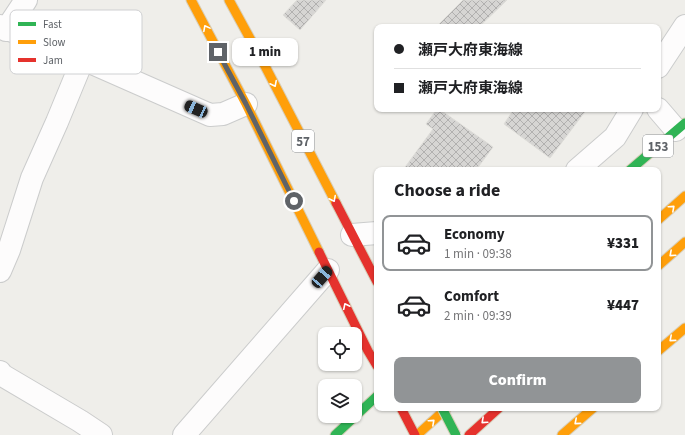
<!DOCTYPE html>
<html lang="en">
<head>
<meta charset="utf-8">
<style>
	:root { --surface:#fff; --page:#f2f2f2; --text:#202124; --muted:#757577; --line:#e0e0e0; --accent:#919496 }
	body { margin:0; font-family:"Source Sans 3","Noto Sans JP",sans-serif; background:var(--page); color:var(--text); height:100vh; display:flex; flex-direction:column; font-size:15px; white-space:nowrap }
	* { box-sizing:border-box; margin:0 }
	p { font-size:13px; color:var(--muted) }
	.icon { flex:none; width:22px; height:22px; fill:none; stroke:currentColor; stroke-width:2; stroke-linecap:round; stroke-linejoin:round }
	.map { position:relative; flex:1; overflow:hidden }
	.panel { position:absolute; left:374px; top:167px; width:287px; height:244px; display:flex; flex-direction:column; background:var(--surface); border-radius:8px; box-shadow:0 1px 3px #0004 }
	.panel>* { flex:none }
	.hud { position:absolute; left:374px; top:24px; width:287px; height:88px; border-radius:8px; box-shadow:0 1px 3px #0004; display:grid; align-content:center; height:88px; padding:0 20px; background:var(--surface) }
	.fabs { position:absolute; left:318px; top:327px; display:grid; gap:8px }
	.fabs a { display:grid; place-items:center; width:44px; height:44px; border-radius:8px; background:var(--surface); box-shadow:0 1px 3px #0004; font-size:20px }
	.end { position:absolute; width:18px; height:18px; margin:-9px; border:5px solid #5f6368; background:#fff; box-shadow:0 0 0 2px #fff }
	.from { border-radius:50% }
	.bubble { position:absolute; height:28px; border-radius:8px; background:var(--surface); box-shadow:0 1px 3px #0004; font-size:13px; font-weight:800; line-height:28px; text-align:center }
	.car { position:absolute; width:12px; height:24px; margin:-12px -6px; border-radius:5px; box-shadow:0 0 3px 1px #0007; background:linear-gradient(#222 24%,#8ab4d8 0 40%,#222 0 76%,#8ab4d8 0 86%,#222 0) }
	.hud b { display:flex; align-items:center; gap:14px; height:38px; font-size:15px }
	.hud b+b { border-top:1px solid var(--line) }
	.hud i { width:10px; height:10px; background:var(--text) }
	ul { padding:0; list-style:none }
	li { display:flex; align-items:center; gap:12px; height:56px; margin:0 8px 6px; padding:0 12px; border:2px solid transparent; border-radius:8px }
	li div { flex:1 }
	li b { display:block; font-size:15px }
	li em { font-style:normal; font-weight:800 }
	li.selected { border-color:var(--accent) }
	li>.icon { width:36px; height:36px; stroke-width:1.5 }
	h2 { padding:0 20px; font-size:18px; line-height:48px }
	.button { display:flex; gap:8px; margin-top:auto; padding:8px 20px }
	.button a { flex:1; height:46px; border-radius:8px; background:var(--accent); color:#fff; font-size:16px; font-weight:800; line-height:46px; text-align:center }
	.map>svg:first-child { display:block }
	.building { fill:url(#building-cross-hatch); stroke:#deddd9 }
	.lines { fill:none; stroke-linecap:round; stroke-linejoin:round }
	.street-casing { stroke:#cbcccc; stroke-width:24 }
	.fast-casing { stroke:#d7ceb8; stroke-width:11 }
	.slow-casing { stroke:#d7ceb8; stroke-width:11 }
	.jam-casing { stroke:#d7ceb8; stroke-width:11 }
	.street { stroke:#fdfcfc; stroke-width:22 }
	.fast { stroke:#30b455; stroke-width:9 }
	.slow { stroke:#ff9f0a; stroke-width:9 }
	.jam { stroke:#e5322d; stroke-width:9 }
	.fast-bridge-casing { stroke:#d7ceb8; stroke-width:11; stroke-linecap:butt }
	.fast-bridge { stroke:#30b455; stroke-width:9 }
	.oneway { stroke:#fff }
	.route { stroke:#5f6368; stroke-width:5 }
	.labels { text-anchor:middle; stroke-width:3.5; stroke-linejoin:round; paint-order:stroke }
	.shield { fill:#fff; stroke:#8f9295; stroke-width:1 }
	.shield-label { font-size:13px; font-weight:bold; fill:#5f6368 }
	.key { fill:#fff; stroke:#cfd0d2; stroke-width:1 }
	.key-label { font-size:11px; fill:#5f6368 }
</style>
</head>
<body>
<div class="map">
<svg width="685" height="435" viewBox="0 0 685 435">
	<defs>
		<pattern id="building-cross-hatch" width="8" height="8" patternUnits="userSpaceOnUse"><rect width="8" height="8" fill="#d6d5d3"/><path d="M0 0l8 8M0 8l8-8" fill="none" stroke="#b1b0af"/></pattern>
	</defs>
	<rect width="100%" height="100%" fill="#efeeea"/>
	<g class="building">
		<polygon points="297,0 326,0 300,30 283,15"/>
		<polygon points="463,0 507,0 479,27 436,27"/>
		<polygon points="437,109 439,109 493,147 476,170 403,170 433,129 426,124"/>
		<polygon points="514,109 587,109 550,158 504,124"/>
	</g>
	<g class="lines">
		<g class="street-casing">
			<g id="street">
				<polyline points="0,26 83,59 210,115 223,114 246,104"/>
				<polyline points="6,30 26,0"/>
				<polyline points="658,67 685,26"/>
				<polyline points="658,109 676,130"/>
				<polyline points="577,170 615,137 632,109"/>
				<polyline points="352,235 377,233"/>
				<polyline points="0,271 9,250 32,178 57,122 83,59"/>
				<polyline points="0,372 2,375 80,421 101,435"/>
				<polyline points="184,435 328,270"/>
			</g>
		</g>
		<g class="fast-casing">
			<g id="fast">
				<polyline points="630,170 685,123"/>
				<polyline points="335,435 377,396"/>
			</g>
		</g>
		<g class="slow-casing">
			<g id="slow">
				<polyline points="191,0 246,104 319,252"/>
				<polyline points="229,0 265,66 336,203"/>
				<polyline points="658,220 685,196"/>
				<polyline points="658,266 685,242"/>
				<polyline points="658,351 685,328"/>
				<polyline points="417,435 447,408"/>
				<polyline points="562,435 593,408"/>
			</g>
		</g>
		<g class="jam-casing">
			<g id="jam">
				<polyline points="336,203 377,282"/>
				<polyline points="319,252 368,351 377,366"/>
				<polyline points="401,408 415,435"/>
				<polyline points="469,435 499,408"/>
			</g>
		</g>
		<use href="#street" class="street"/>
		<use href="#fast" class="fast"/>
		<use href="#slow" class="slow"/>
		<use href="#jam" class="jam"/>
		<g class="fast-bridge-casing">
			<polyline id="fast-bridge" points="442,408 456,435"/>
		</g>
		<use href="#fast-bridge" class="fast-bridge"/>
	</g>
	<defs><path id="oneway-chevron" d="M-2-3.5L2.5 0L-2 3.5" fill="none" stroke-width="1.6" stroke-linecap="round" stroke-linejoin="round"/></defs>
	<g class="oneway">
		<use href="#oneway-chevron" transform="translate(206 28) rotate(-118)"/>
		<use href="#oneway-chevron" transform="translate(274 84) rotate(63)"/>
		<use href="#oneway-chevron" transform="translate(333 199) rotate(63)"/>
		<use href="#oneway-chevron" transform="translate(672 208) rotate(-42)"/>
		<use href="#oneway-chevron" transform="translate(672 254) rotate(138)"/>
		<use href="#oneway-chevron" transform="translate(346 306) rotate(-116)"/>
		<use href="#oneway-chevron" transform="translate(672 339) rotate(139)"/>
		<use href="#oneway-chevron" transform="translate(484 421) rotate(138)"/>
		<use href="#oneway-chevron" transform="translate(432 422) rotate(-42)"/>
		<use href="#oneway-chevron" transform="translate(577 422) rotate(139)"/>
	</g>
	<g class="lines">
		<polyline class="route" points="218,52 246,104 294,201"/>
	</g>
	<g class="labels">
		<g class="shield">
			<rect x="292" y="130" width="22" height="22" rx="3"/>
			<rect x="643" y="135" width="30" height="22" rx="3"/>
		</g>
		<g class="shield-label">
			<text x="303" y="146">57</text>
			<text x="658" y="151">153</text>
		</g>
	</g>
	<rect x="10" y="10" width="132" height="64" rx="6" class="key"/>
	<rect x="18" y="22" width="18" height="4" fill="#30b455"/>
	<rect x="18" y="40" width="18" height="4" fill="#ff9f0a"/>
	<rect x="18" y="58" width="18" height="4" fill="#e5322d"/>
	<g class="key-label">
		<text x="43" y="28">Fast</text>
		<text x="43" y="46">Slow</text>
		<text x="43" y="64">Jam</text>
	</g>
</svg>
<div class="fabs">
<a><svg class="icon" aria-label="locate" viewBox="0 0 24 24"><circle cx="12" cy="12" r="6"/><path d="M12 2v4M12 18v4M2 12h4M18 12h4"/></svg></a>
<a><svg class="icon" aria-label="layers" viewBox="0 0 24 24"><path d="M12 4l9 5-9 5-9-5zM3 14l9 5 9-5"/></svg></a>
</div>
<i class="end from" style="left:294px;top:201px"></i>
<i class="end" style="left:218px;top:52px"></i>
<div class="bubble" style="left:232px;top:38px;width:66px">1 min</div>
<i class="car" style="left:196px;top:109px;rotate:294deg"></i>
<i class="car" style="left:322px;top:277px;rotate:41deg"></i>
<div class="hud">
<b><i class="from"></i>瀬戸大府東海線</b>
<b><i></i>瀬戸大府東海線</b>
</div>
<section class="panel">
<h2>Choose a ride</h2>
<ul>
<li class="selected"><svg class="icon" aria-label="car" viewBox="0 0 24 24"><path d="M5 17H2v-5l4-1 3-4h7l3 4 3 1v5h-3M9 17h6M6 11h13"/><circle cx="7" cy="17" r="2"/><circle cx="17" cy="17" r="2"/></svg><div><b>Economy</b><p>1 min · 09:38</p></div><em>¥331</em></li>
<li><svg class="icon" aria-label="car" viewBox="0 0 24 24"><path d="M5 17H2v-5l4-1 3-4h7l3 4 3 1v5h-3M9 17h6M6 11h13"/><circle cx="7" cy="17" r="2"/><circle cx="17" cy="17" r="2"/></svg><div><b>Comfort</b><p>2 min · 09:39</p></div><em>¥447</em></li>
</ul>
<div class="button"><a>Confirm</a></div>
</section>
</div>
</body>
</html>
